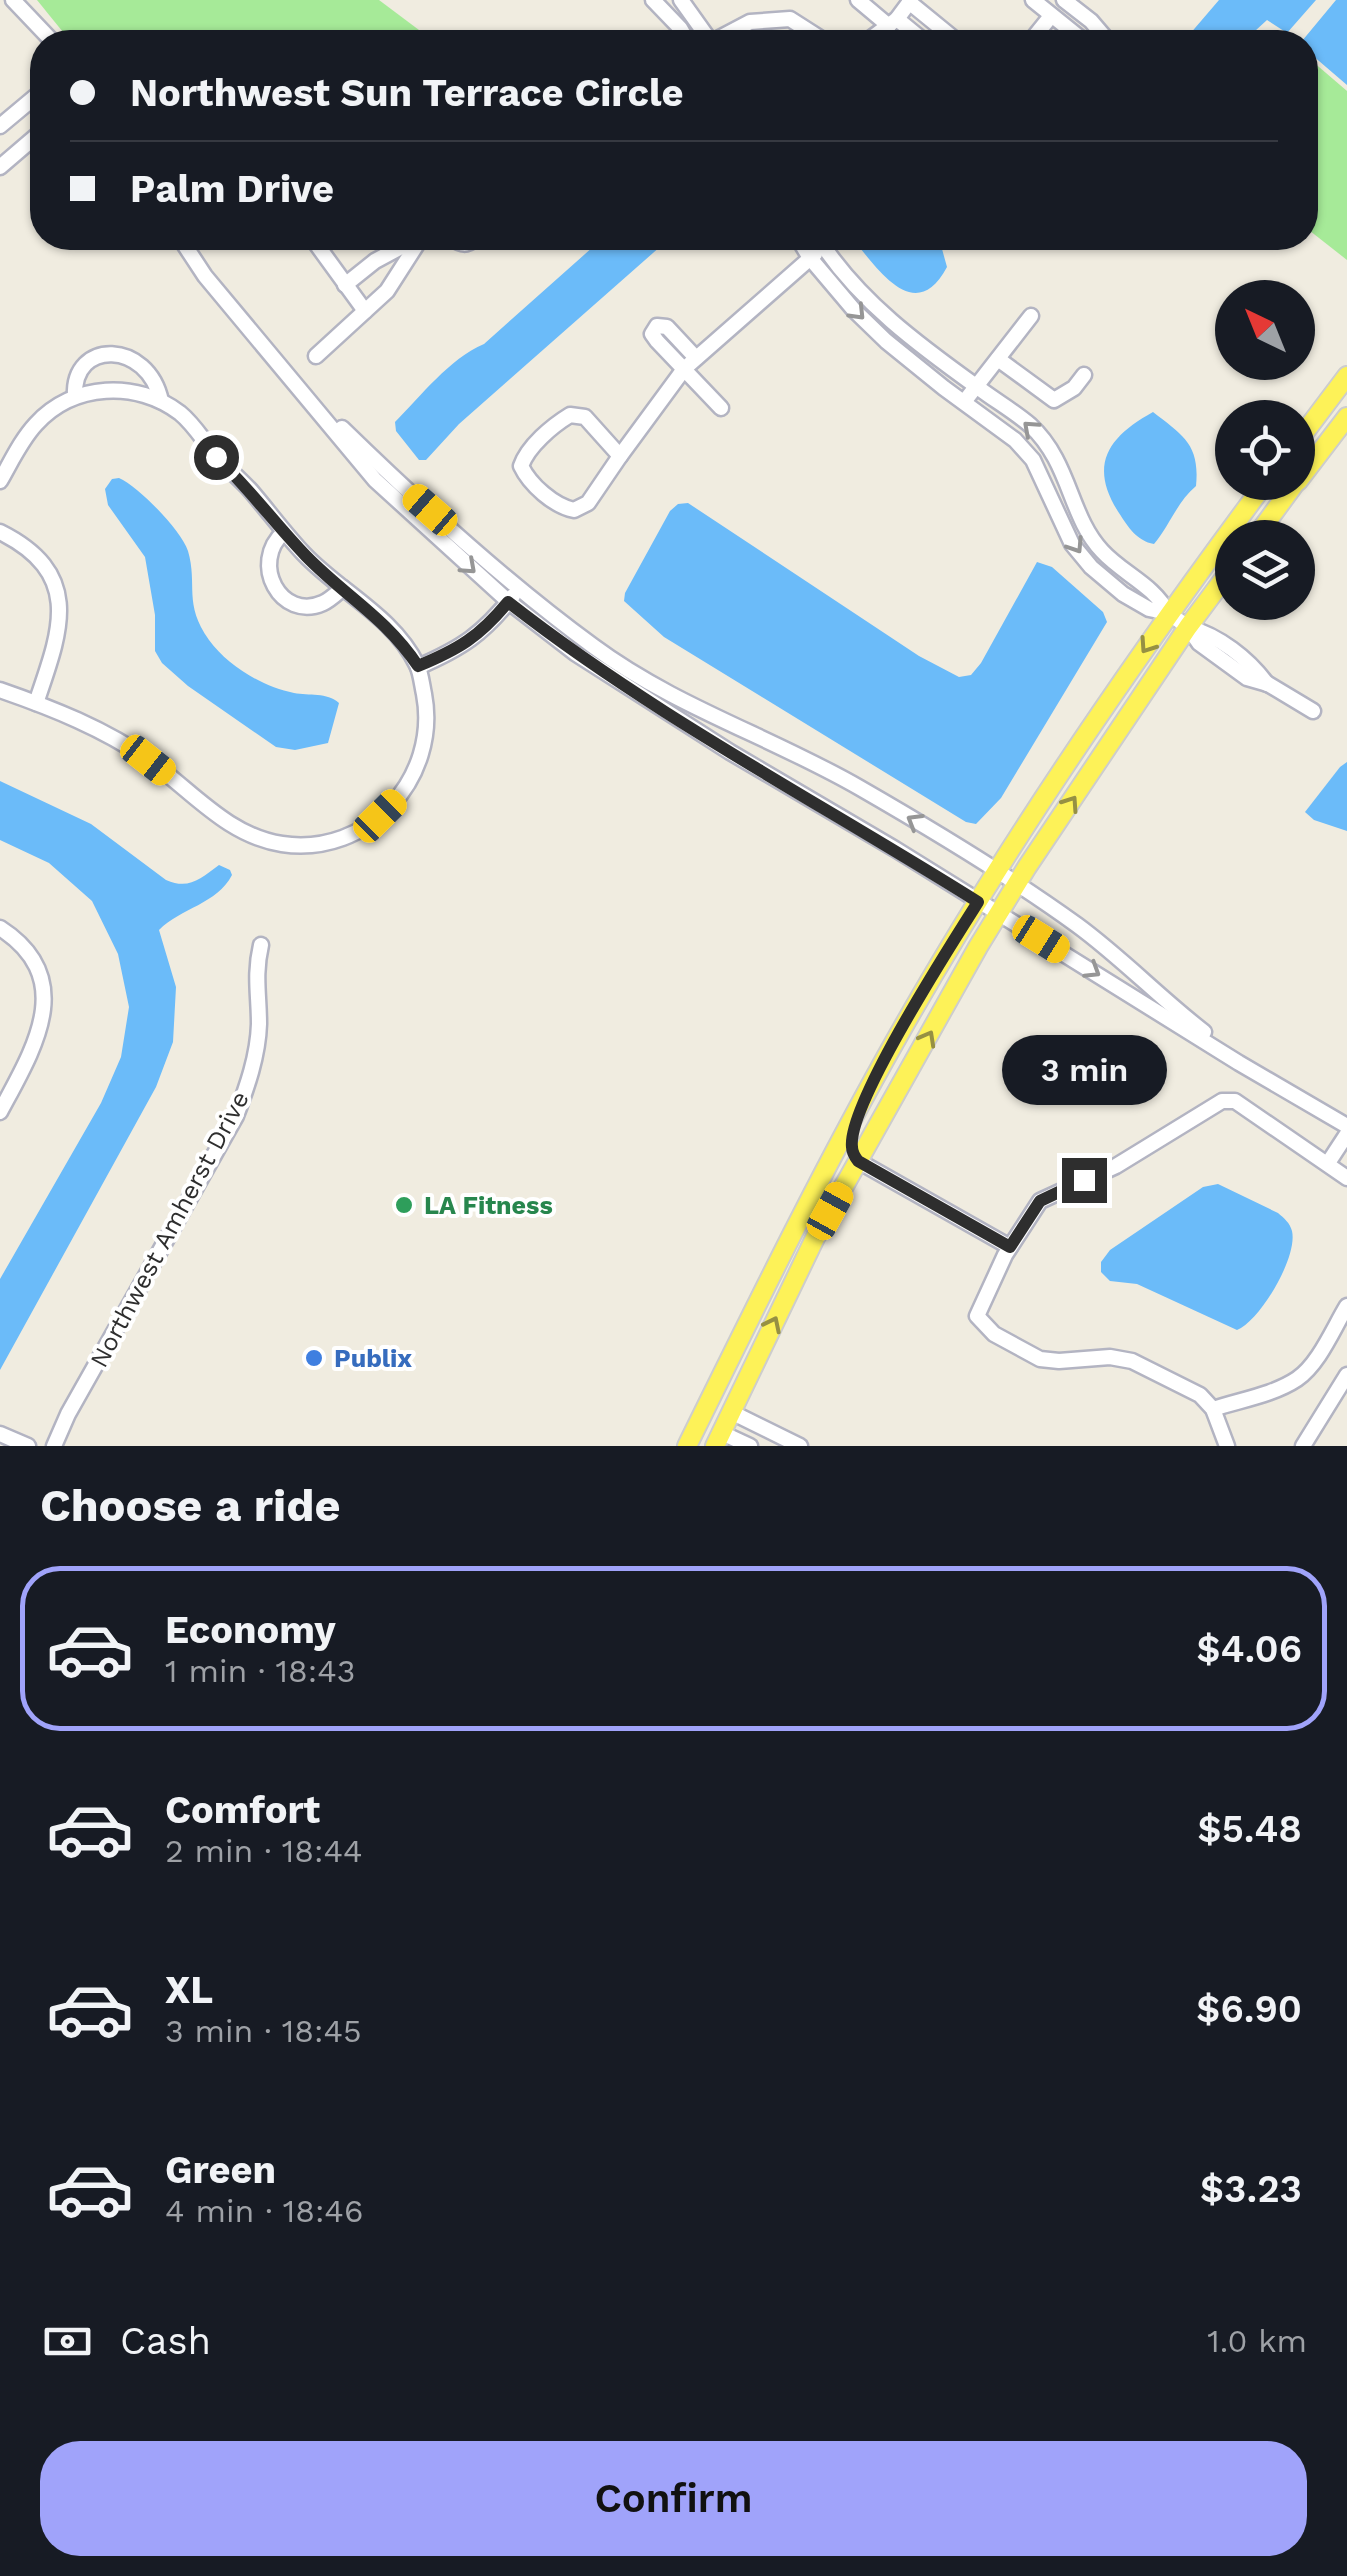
<!DOCTYPE html>
<html lang="en">
<head>
<meta charset="utf-8">
<style>
	:root { --surface:#171b24; --page:#20242c; --text:#f1f3f6; --muted:#9ea1a6; --line:#363941; --accent:#a0a3fa }
	body { margin:0; font-family:"Work Sans",sans-serif; background:var(--page); color:var(--text); height:100vh; display:flex; flex-direction:column; font-size:38px; white-space:nowrap }
	* { box-sizing:border-box; margin:0 }
	p { font-size:32px; color:var(--muted) }
	.icon { flex:none; width:55px; height:55px; fill:none; stroke:currentColor; stroke-width:2; stroke-linecap:round; stroke-linejoin:round }
	.map { position:relative; height:1446px; overflow:hidden }
	.drawer { display:flex; flex-direction:column; background:var(--surface); flex:1 }
	.drawer>* { flex:none }
	.guide { position:absolute; left:30px; top:30px; width:1288px; height:220px; border-radius:40px; box-shadow:0 2px 8px #0004; display:grid; align-content:center; height:220px; padding:0 40px; background:var(--surface) }
	.needle { width:65px; rotate:317deg }
	.tools { position:absolute; left:1215px; top:280px; display:grid; gap:20px }
	.tools a { display:grid; place-items:center; width:100px; height:100px; border-radius:50%; background:var(--surface); box-shadow:0 2px 8px #0004; font-size:50px }
	.end { position:absolute; width:45px; height:45px; margin:-22px; border:12px solid #2e2e2e; background:#fff; box-shadow:0 0 0 5px #fff }
	.from { border-radius:50% }
	.bubble { position:absolute; height:70px; border-radius:35px; background:var(--surface); box-shadow:0 2px 8px #0004; font-size:32px; font-weight:600; line-height:70px; text-align:center }
	.car { position:absolute; width:30px; height:60px; margin:-30px -15px; border-radius:12px; box-shadow:0 0 8px 2px #0007; background:linear-gradient(#f5c518 24%,#345 0 40%,#f5c518 0 76%,#345 0 86%,#f5c518 0) }
	.guide b { display:flex; align-items:center; gap:35px; height:95px; font-size:38px }
	.guide b+b { border-top:2px solid var(--line) }
	.guide i { width:25px; height:25px; background:var(--text) }
	ul { padding:0; list-style:none }
	li { display:flex; align-items:center; gap:30px; height:165px; margin:0 20px 15px; padding:0 20px; border:5px solid transparent; border-radius:40px }
	li div { flex:1 }
	li b { display:block; font-size:38px }
	li em { font-style:normal; font-weight:600 }
	li.selected { border-color:var(--accent) }
	li>.icon { width:90px; height:90px; stroke-width:1.5 }
	h2 { padding:0 40px; font-size:45px; line-height:120px }
	.pay { display:flex; align-items:center; gap:25px; height:110px; padding:0 40px; font-size:38px }
	.pay p { margin-inline-start:auto }
	.action { display:flex; gap:20px; margin-top:auto; padding:20px 40px }
	.action a { flex:1; height:115px; border-radius:40px; background:var(--accent); color:#111; font-size:40px; font-weight:600; line-height:115px; text-align:center }
	.map>svg:first-child { display:block }
	.green { fill:#a6ea98 }
	.water { fill:#6bbbf9 }
	.lines { fill:none; stroke-linecap:round; stroke-linejoin:round }
	.minor-casing { stroke:#b3b4c2; stroke-width:19 }
	.major-casing { stroke:#cdcdcd; stroke-width:22 }
	.minor { stroke:#fff; stroke-width:14 }
	.major { stroke:#fdf258; stroke-width:18 }
	.oneway { stroke:#969696 }
	.oneway2 { stroke:#969043 }
	.route { stroke:#2e2e2e; stroke-width:12 }
	.leisure-dot { fill:#2e9e5b; stroke:#fff; stroke-width:4 }
	.shop-dot { fill:#3f7fe0; stroke:#fff; stroke-width:4 }
	.labels { text-anchor:middle; stroke-width:8; stroke-linejoin:round; paint-order:stroke }
	.leisure-label { font-size:25px; font-weight:bold; fill:#27864d; stroke:#fff; text-anchor:start }
	.street-label { font-size:25px; fill:#2e2e2e; stroke:#fff }
	.shop-label { font-size:25px; font-weight:bold; fill:#366cbe; stroke:#fff; text-anchor:start }
</style>
</head>
<body>
<div class="map">
<svg width="1347" height="1446" viewBox="0 0 1347 1446">
	<rect width="100%" height="100%" fill="#f0ece0"/>
	<g class="green">
		<polygon points="37,0 379,0 435,42 71,42"/>
		<polygon points="1305,55 1347,91 1347,260 1305,227"/>
	</g>
	<g class="water">
		<polygon points="1219,0 1316,0 1287,33 1267,20 1243,42 1183,42"/>
		<polygon points="1336,0 1347,0 1347,85 1305,49 1305,42 1302,41"/>
		<path d="M 603,238 L 670,238 L 459,424 L 426,460 L 419,460 L 396,431 L 395,422 C 421,396 449,359 484,344 Z"/>
		<path d="M 852,238 L 932,238 L 942,249 L 947,267 C 915,327 877,268 852,238 Z"/>
		<path d="M 1153,412 C 1184,436 1200,445 1196,486 C 1177,502 1170,525 1154,544 C 1137,541 1128,527 1119,513 C 1088,465 1108,437 1153,412 Z"/>
		<path d="M 119,478 C 139,487 181,530 188,551 C 198,586 183,603 209,640 C 228,666 263,687 294,693 C 309,696 327,692 339,703 L 328,743 L 295,750 L 276,747 L 188,686 L 162,663 L 155,651 L 155,615 L 145,557 L 108,505 L 105,489 L 112,479 Z"/>
		<polygon points="688,503 919,656 959,677 971,675 981,663 1037,562 1052,567 1103,612 1107,622 1001,798 976,824 966,822 664,637 624,601 625,593 670,511 678,504"/>
		<polygon points="1347,762 1347,831 1314,820 1305,812 1340,767"/>
		<path d="M 0,781 L 91,824 L 166,880 C 189,890 200,879 219,865 L 230,870 L 232,875 C 217,904 181,908 159,930 L 176,987 L 173,1042 L 156,1087 L 0,1370 L 0,1279 L 101,1103 L 121,1057 L 129,1007 L 118,954 L 92,901 L 49,863 L 0,840 Z"/>
		<path d="M 1218,1184 L 1278,1213 C 1284,1218 1290,1223 1292,1231 C 1298,1257 1260,1321 1237,1330 L 1137,1284 L 1110,1281 L 1101,1272 L 1101,1262 L 1110,1250 L 1203,1187 Z"/>
	</g>
	<g class="lines">
		<g class="minor-casing">
			<g id="minor">
				<polyline points="13,0 53,42"/>
				<polyline points="653,0 680,28 688,42"/>
				<polyline points="681,0 711,42"/>
				<polyline points="858,0 889,26"/>
				<polyline points="1033,0 1085,42"/>
				<polyline points="1064,0 1091,21 1109,42"/>
				<polyline points="909,2 958,42"/>
				<polyline points="897,19 925,42"/>
				<polyline points="712,42 750,22 790,19 826,42"/>
				<polyline points="866,42 897,19 911,0"/>
				<polyline points="1030,42 1051,16"/>
				<polyline points="0,126 42,91"/>
				<polyline points="0,167 42,131"/>
				<polyline points="180,238 205,276 375,480 509,602 575,653 730,752 895,849 1239,1063 1347,1126"/>
				<polyline points="312,238 365,311"/>
				<path d="M 451,238 C 462,245 466,246 476,238"/>
				<polyline points="798,238 810,258 854,310 886,341 944,388 1015,440 1033,460 1072,544 1091,567 1123,594 1149,609 1168,613 1188,627 1199,643 1247,678 1268,684 1313,711"/>
				<path d="M 818,238 C 858,301 920,346 980,389 C 996,401 1015,412 1030,425 C 1071,463 1069,516 1102,551 C 1123,574 1154,585 1168,613"/>
				<polyline points="345,285 375,261 418,238"/>
				<polyline points="316,356 387,291 421,238"/>
				<polyline points="696,358 667,327 657,326 652,334 657,341 721,408"/>
				<polyline points="998,359 1054,400 1074,388 1084,375"/>
				<path d="M 75,396 C 72,339 148,340 161,401"/>
				<polyline points="964,402 1031,316"/>
				<path d="M 570,415 L 585,417 L 620,456 L 588,503 L 574,510 C 554,506 530,485 521,466 C 528,446 552,426 570,415 Z"/>
				<path d="M 342,428 C 421,505 504,581 593,646 C 675,707 772,737 860,788 C 933,830 1008,875 1077,925 C 1122,958 1160,998 1204,1032"/>
				<polyline points="620,456 684,369 815,254"/>
				<path d="M 0,481 C 11,462 21,440 36,424 C 73,383 137,380 180,413 C 196,426 205,444 219,459 C 229,470 241,480 251,491 C 269,512 285,534 304,554 C 340,592 393,616 417,665 C 421,673 422,685 424,694 C 440,778 368,857 282,844 C 228,836 192,791 150,761 C 105,729 52,708 0,690"/>
				<path d="M 0,532 C 84,574 61,630 36,703"/>
				<path d="M 284,532 C 249,563 281,622 323,603 C 330,600 337,593 343,588"/>
				<path d="M 1188,627 C 1219,636 1248,658 1267,684"/>
				<path d="M 418,667 C 462,648 483,634 513,596"/>
				<path d="M 0,928 C 79,979 33,1050 0,1112"/>
				<polyline points="858,1161 1010,1247"/>
				<polyline points="1328,1163 1347,1134"/>
				<path d="M 1213,1409 C 1240,1400 1273,1395 1297,1379 C 1319,1364 1333,1329 1347,1306"/>
				<polyline points="731,1412 800,1446"/>
				<polyline points="722,1433 750,1446"/>
				<polyline points="0,1434 28,1446"/>
				<path d="M 54,1446 L 68,1414 L 236,1116 C 247,1087 258,1056 259,1024 C 259,995 254,975 261,945"/>
				<polyline points="1227,1446 1213,1409 1200,1395 1132,1361 1110,1357 1059,1361 1040,1359 994,1334 977,1316 1005,1255 1040,1201 1116,1166 1222,1101 1235,1101 1347,1178"/>
				<polyline points="1303,1446 1347,1375"/>
			</g>
		</g>
		<g class="major-casing">
			<g id="major">
				<polyline points="1298,441 1347,376"/>
				<polyline points="1298,481 1347,417"/>
				<polyline points="1255,538 1296,482"/>
				<path d="M 687,1446 C 755,1308 822,1170 898,1036 C 1007,843 1134,659 1266,482"/>
				<polyline points="715,1446 816,1236 978,947 1027,867 1188,627 1232,568"/>
			</g>
		</g>
		<use href="#minor" class="minor"/>
		<use href="#major" class="major"/>
	</g>
	<defs><path id="oneway-chevron" d="M-2-3.5L2.5 0L-2 3.5" fill="none" stroke-width="1.6" stroke-linecap="round" stroke-linejoin="round" transform="scale(2.5)"/></defs>
	<g class="oneway">
		<use href="#oneway-chevron" transform="translate(858 313) rotate(46)"/>
		<use href="#oneway-chevron" transform="translate(1030 428) rotate(-138)"/>
		<use href="#oneway-chevron" transform="translate(1076 546) rotate(57)"/>
		<use href="#oneway-chevron" transform="translate(469 567) rotate(42)"/>
		<use href="#oneway-chevron" transform="translate(914 821) rotate(-149)"/>
		<use href="#oneway-chevron" transform="translate(1093 971) rotate(32)"/>
	</g>
	<g class="oneway2">
		<use href="#oneway-chevron" transform="translate(1147 646) rotate(124)"/>
		<use href="#oneway-chevron" transform="translate(1071 803) rotate(-56)"/>
		<use href="#oneway-chevron" transform="translate(928 1038) rotate(-61)"/>
		<use href="#oneway-chevron" transform="translate(773 1324) rotate(-64)"/>
	</g>
	<g class="lines">
		<path class="route" d="M 216,457 C 249,488 275,524 306,556 C 346,597 385,617 418,666 C 459,649 479,637 508,602 C 655,717 821,803 978,902 C 952,943 847,1106 852,1147 C 852,1153 855,1157 858,1161 L 1010,1247 L 1040,1201 L 1084,1180"/>
	</g>
	<circle class="leisure-dot" cx="404" cy="1205" r="10"/>
	<circle class="shop-dot" cx="314" cy="1358" r="10"/>
	<g class="labels">
		<g class="leisure-label">
			<text x="424" y="1214">LA Fitness</text>
		</g>
		<g class="street-label">
			<text transform="translate(169 1229) rotate(-62)" y="9">Northwest Amherst Drive</text>
		</g>
		<g class="shop-label">
			<text x="334" y="1367">Publix</text>
		</g>
	</g>
</svg>
<div class="tools">
<a><svg class="needle" viewBox="-14 -14 28 28"><path d="M0-13l5 13h-10z" fill="#e53935"/><path d="M0 13l5-13h-10z" fill="#9ea1a6"/></svg></a>
<a><svg class="icon" aria-label="locate" viewBox="0 0 24 24"><circle cx="12" cy="12" r="6"/><path d="M12 2v4M12 18v4M2 12h4M18 12h4"/></svg></a>
<a><svg class="icon" aria-label="layers" viewBox="0 0 24 24"><path d="M12 4l9 5-9 5-9-5zM3 14l9 5 9-5"/></svg></a>
</div>
<i class="end from" style="left:216px;top:457px"></i>
<i class="end" style="left:1084px;top:1180px"></i>
<div class="bubble" style="left:1002px;top:1035px;width:165px">3 min</div>
<i class="car" style="left:430px;top:510px;rotate:311deg"></i>
<i class="car" style="left:148px;top:760px;rotate:128deg"></i>
<i class="car" style="left:380px;top:816px;rotate:45deg"></i>
<i class="car" style="left:1041px;top:939px;rotate:122deg"></i>
<i class="car" style="left:830px;top:1211px;rotate:29deg"></i>
<div class="guide">
<b><i class="from"></i>Northwest Sun Terrace Circle</b>
<b><i></i>Palm Drive</b>
</div>
</div>
<section class="drawer">
<h2>Choose a ride</h2>
<ul>
<li class="selected"><svg class="icon" aria-label="car" viewBox="0 0 24 24"><path d="M5 17H2v-5l4-1 3-4h7l3 4 3 1v5h-3M9 17h6M6 11h13"/><circle cx="7" cy="17" r="2"/><circle cx="17" cy="17" r="2"/></svg><div><b>Economy</b><p>1 min · 18:43</p></div><em>$4.06</em></li>
<li><svg class="icon" aria-label="car" viewBox="0 0 24 24"><path d="M5 17H2v-5l4-1 3-4h7l3 4 3 1v5h-3M9 17h6M6 11h13"/><circle cx="7" cy="17" r="2"/><circle cx="17" cy="17" r="2"/></svg><div><b>Comfort</b><p>2 min · 18:44</p></div><em>$5.48</em></li>
<li><svg class="icon" aria-label="car" viewBox="0 0 24 24"><path d="M5 17H2v-5l4-1 3-4h7l3 4 3 1v5h-3M9 17h6M6 11h13"/><circle cx="7" cy="17" r="2"/><circle cx="17" cy="17" r="2"/></svg><div><b>XL</b><p>3 min · 18:45</p></div><em>$6.90</em></li>
<li><svg class="icon" aria-label="car" viewBox="0 0 24 24"><path d="M5 17H2v-5l4-1 3-4h7l3 4 3 1v5h-3M9 17h6M6 11h13"/><circle cx="7" cy="17" r="2"/><circle cx="17" cy="17" r="2"/></svg><div><b>Green</b><p>4 min · 18:46</p></div><em>$3.23</em></li>
</ul>
<div class="pay"><svg class="icon" aria-label="cash" viewBox="0 0 24 24"><path d="M3 7h18v10H3z"/><circle cx="12" cy="12" r="2"/></svg>Cash<p>1.0 km</p></div>
<div class="action"><a>Confirm</a></div>
</section>
</body>
</html>
